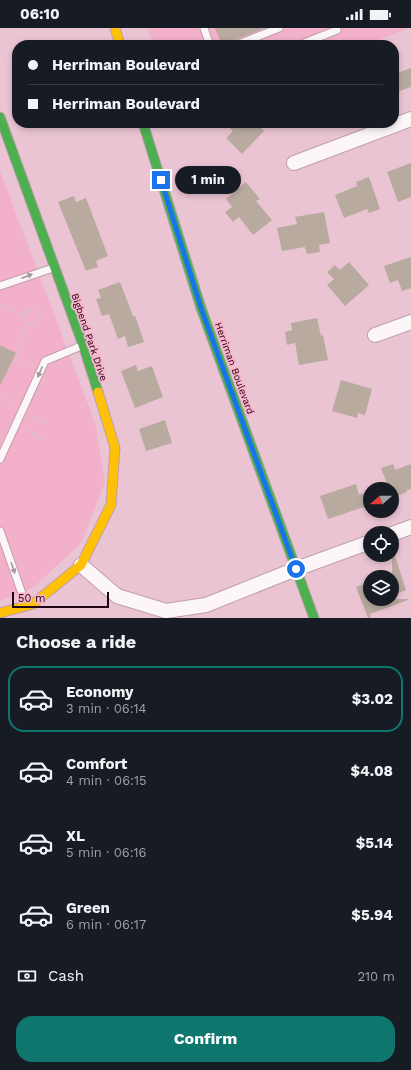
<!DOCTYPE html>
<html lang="en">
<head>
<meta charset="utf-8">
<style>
	:root { --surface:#171b24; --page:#20242c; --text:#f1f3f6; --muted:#9ea1a6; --line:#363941; --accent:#0f766e }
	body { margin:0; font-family:"Work Sans",sans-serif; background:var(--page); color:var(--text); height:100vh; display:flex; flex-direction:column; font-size:15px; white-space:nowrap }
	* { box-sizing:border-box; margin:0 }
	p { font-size:13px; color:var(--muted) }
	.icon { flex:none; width:22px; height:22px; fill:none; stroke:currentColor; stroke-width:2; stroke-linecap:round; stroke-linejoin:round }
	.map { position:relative; height:590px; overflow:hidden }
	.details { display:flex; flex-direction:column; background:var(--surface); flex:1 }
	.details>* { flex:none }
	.top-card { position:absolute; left:12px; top:12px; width:387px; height:88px; border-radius:16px; box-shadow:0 2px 6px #0003; display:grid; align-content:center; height:88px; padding:0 16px; background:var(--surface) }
	.needle { width:26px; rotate:250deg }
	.buttons { position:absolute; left:363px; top:454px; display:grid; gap:8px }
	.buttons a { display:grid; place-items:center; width:36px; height:36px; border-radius:50%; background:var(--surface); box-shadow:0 2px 6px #0003; font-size:20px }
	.scale { position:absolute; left:12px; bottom:10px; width:97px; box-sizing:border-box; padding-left:4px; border:2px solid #210512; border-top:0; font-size:11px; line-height:14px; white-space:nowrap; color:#210512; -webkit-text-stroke:3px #f9b5ce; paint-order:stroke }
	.end { position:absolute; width:18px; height:18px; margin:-9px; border:5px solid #1a73e8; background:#fff; box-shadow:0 0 0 2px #fff }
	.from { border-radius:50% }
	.bubble { position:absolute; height:28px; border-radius:14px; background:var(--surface); box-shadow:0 2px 6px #0003; font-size:13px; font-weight:700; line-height:28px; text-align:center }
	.top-card b { display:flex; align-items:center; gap:14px; height:38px; font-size:15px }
	.top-card b+b { border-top:1px solid var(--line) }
	.top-card i { width:10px; height:10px; background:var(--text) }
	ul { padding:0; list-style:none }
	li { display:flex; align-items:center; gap:12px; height:66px; margin:0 8px 6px; padding:0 8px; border:2px solid transparent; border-radius:16px }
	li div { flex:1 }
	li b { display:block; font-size:15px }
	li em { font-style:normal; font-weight:700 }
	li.on { border-color:var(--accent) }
	li>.icon { width:36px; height:36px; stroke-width:1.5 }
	h2 { padding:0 16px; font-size:18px; line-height:48px }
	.pay { display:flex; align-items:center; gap:10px; height:44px; padding:0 16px; font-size:15px }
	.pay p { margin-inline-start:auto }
	.cta { display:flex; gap:8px; margin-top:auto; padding:8px 16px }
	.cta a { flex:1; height:46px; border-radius:16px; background:var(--accent); color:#fff; font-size:16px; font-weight:700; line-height:46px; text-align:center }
	.status { display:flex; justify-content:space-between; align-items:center; height:28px; padding:0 20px; background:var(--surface); direction:ltr }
	.status svg { height:11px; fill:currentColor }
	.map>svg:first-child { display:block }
	.built { fill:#f3b0ca }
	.building { fill:#b8aa9f }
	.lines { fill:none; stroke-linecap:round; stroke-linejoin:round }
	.lane-casing { stroke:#bf9fab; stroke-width:9 }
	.street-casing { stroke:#bf9fab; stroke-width:16 }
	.fast-casing { stroke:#bf9fab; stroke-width:11 }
	.slow-casing { stroke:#bf9fab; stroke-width:11 }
	.path { stroke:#d4c7cc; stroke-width:2.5; stroke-dasharray:2 3; stroke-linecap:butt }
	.lane { stroke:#fcf6f8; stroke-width:7 }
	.street { stroke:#fcf6f8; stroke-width:14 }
	.fast { stroke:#4caf50; stroke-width:9 }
	.slow { stroke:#ffc107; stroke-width:9 }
	.oneway { fill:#a4969c }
	.route { stroke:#1a73e8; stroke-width:5 }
	.labels { text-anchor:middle; stroke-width:4; stroke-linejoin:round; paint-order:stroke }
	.street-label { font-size:10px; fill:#210512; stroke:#f9b5ce }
</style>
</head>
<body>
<div class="status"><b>06:10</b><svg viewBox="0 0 49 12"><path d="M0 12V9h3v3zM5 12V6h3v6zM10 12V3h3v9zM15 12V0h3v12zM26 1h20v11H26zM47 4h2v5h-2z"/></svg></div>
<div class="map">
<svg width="411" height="590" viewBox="0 0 411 590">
	<rect width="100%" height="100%" fill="#eac4d2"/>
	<g class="built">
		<polygon points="148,0 408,0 367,17 153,17"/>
		<polygon points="0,143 95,395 105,454 81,515 33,560 0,573"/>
	</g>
	<g class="building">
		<polygon points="215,0 265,0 234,12 226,17 222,17"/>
		<polygon points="411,40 411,59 394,65 394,46"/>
		<polygon points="235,95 256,95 264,103 242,126 226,110 233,103 230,100"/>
		<polygon points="411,135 411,169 398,174 387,144"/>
		<polygon points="369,149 380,181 369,185 367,181 344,190 335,167 357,158 356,154"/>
		<polygon points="246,154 260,171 256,173 272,192 253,207 239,189 233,194 225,184 232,179 226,171"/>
		<polygon points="74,168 76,174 86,170 108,228 96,233 98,239 86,243 58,174"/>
		<polygon points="324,184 330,215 319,217 320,224 307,226 305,219 282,223 277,200 297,196 295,189"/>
		<polygon points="411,229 411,260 402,263 398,252 390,255 384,238"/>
		<polygon points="349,234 369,257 345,278 327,257 334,251 327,244 335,237 340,242"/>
		<polygon points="120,254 133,288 135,288 144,314 128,319 125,308 118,311 109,286 102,288 96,271 101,270 98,262"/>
		<polygon points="317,290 321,308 323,307 328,332 299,337 295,315 287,317 285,304 292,302 291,295"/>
		<polygon points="0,317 16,325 0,358"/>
		<polygon points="136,337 138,343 152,338 163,369 135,380 121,343"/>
		<polygon points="341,352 372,361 365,387 358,385 357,390 332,383"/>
		<polygon points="165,392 172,415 146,423 139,401"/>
		<polygon points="393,436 395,442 411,436 411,461 407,462 407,464 392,470 392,461 389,461 381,440"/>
		<polygon points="356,456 359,467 367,464 370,477 328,491 320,468"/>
		<polygon points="394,525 406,562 392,568 392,526"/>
		<polygon points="370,554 370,571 408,571 408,572 370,586 370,590 368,590 356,559"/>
	</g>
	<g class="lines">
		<g class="lane-casing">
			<g id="lane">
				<polyline points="204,0 209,15 212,17"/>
				<polyline points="236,17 279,0"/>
				<polyline points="299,17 337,2 336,0"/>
				<polyline points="0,258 53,240"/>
				<polyline points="0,431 45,333 81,318"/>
				<polyline points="0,503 26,577"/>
			</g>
		</g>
		<g class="street-casing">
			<g id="street">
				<polyline points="294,135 411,91"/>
				<polyline points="375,307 411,294"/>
				<polyline points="392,506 411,499"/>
				<polyline points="81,537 117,568 166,583 206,577 296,541 370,514"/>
			</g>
		</g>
		<g class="fast-casing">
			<g id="fast">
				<polyline points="0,89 83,317 98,364"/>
				<polyline points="143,95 201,280 314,590"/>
			</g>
		</g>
		<g class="slow-casing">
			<g id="slow">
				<polyline points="115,0 120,17"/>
				<polyline points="0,585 33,576 81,537 111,477 115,420 98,364"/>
			</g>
		</g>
		<g class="path">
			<polyline points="0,276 25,289"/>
			<circle cx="32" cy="289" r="8"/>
			<polyline points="27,295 15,334 27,340"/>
			<polyline points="6,371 13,375"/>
			<polyline points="33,388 50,396"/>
			<polyline points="27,403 43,411"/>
		</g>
		<use href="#lane" class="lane"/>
		<use href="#street" class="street"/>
		<use href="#fast" class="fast"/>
		<use href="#slow" class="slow"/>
	</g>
	<defs><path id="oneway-solid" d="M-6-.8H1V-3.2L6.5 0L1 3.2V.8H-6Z"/></defs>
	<g class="oneway">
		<use href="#oneway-solid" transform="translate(27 248) rotate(-21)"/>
		<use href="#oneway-solid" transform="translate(40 344) rotate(113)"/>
		<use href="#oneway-solid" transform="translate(13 540) rotate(71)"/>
	</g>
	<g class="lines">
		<polyline class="route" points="161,152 201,280 296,541"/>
	</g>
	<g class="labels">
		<g class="street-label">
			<text transform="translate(90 309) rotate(71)" y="4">Bigbend Park Drive</text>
			<text transform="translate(235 340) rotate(70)" y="4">Herriman Boulevard</text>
		</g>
	</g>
</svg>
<div class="buttons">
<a><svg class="needle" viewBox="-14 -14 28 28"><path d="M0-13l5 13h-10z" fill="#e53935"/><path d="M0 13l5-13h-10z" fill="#9ea1a6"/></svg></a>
<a><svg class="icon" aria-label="locate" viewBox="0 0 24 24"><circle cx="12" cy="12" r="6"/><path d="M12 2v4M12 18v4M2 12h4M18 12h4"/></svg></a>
<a><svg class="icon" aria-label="layers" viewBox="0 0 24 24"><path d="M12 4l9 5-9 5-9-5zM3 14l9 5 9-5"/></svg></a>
</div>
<div class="scale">50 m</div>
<i class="end from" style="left:296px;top:541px"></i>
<i class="end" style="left:161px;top:152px"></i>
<div class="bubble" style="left:175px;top:138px;width:66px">1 min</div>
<div class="top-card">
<b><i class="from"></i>Herriman Boulevard</b>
<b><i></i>Herriman Boulevard</b>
</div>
</div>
<section class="details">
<h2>Choose a ride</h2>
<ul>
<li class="on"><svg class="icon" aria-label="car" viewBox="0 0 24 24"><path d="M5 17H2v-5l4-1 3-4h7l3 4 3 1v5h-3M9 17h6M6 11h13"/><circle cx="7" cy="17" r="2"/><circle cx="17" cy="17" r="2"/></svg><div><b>Economy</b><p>3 min · 06:14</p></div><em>$3.02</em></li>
<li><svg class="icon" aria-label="car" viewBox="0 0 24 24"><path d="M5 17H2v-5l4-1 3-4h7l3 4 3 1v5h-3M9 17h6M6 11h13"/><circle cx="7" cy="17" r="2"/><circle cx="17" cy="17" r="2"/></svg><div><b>Comfort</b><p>4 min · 06:15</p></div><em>$4.08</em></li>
<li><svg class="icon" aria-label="car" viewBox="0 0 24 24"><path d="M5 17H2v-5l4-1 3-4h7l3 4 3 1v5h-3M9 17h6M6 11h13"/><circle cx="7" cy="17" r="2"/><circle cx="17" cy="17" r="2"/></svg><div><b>XL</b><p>5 min · 06:16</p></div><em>$5.14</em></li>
<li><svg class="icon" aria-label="car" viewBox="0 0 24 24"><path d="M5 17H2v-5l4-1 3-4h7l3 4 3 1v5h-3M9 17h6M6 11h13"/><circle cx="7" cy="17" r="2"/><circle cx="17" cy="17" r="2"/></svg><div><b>Green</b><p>6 min · 06:17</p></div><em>$5.94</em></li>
</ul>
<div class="pay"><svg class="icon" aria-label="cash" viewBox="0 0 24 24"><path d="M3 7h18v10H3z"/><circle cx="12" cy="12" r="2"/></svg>Cash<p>210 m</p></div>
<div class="cta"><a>Confirm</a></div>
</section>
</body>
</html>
